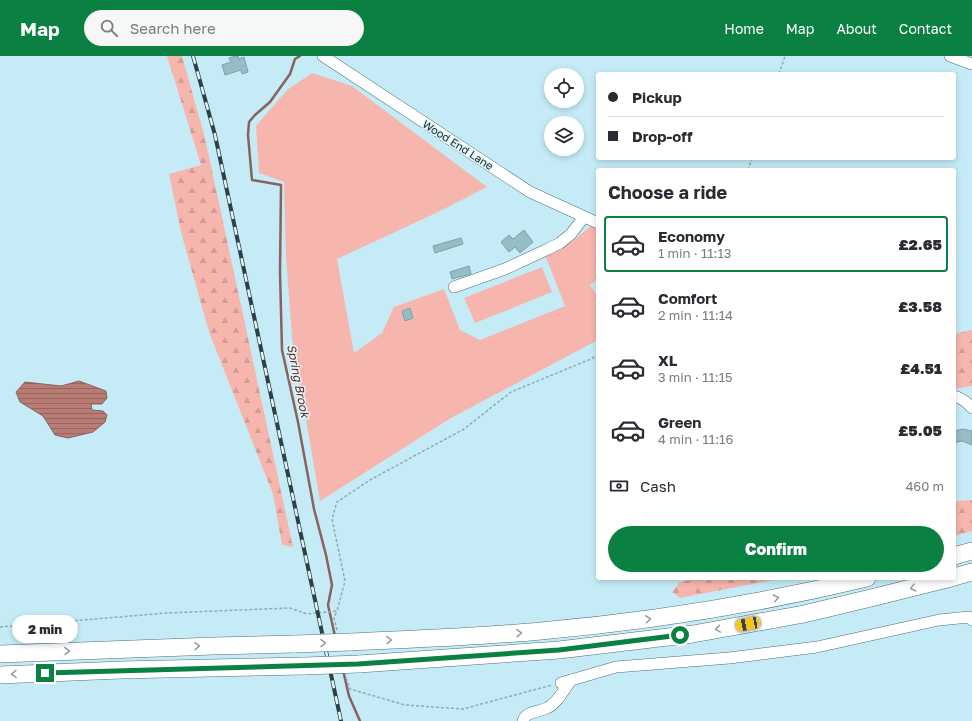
<!DOCTYPE html>
<html lang="en">
<head>
<meta charset="utf-8">
<style>
	:root { --surface:#fff; --page:#f7f7f7; --text:#2b2b33; --muted:#7c7c81; --line:#e1e1e2; --accent:#0b8043 }
	body { margin:0; font-family:"Golos Text",sans-serif; background:var(--page); color:var(--text); height:100vh; display:flex; flex-direction:column; font-size:15px; white-space:nowrap }
	* { box-sizing:border-box; margin:0 }
	p { font-size:13px; color:var(--muted) }
	.icon { flex:none; width:22px; height:22px; fill:none; stroke:currentColor; stroke-width:2; stroke-linecap:round; stroke-linejoin:round }
	.map { position:relative; flex:1; overflow:hidden }
	.sheet { position:absolute; left:596px; top:112px; width:360px; height:412px; display:flex; flex-direction:column; background:var(--surface); border-radius:4px; box-shadow:0 2px 6px #0003 }
	.sheet>* { flex:none }
	.top-card { position:absolute; left:596px; top:16px; width:360px; height:88px; border-radius:4px; box-shadow:0 2px 6px #0003; display:grid; align-content:center; height:88px; padding:0 12px; background:var(--surface) }
	.tools { position:absolute; left:544px; top:12px; display:grid; gap:8px }
	.tools a { display:grid; place-items:center; width:40px; height:40px; border-radius:50%; background:var(--surface); box-shadow:0 2px 6px #0003; font-size:20px }
	.end { position:absolute; width:18px; height:18px; margin:-9px; border:5px solid #0b8043; background:#fff; box-shadow:0 0 0 2px #fff }
	.from { border-radius:50% }
	.bubble { position:absolute; height:28px; border-radius:14px; background:var(--surface); box-shadow:0 2px 6px #0003; font-size:13px; font-weight:800; line-height:28px; text-align:center }
	.car { position:absolute; width:12px; height:24px; margin:-12px -6px; border-radius:5px; box-shadow:0 0 3px 1px #0007; background:linear-gradient(#f5c518 24%,#345 0 40%,#f5c518 0 76%,#345 0 86%,#f5c518 0) }
	.top-card b { display:flex; align-items:center; gap:14px; height:38px; font-size:15px }
	.top-card b+b { border-top:1px solid var(--line) }
	.top-card i { width:10px; height:10px; background:var(--text) }
	ul { padding:0; list-style:none }
	li { display:flex; align-items:center; gap:12px; height:56px; margin:0 8px 6px; padding:0 4px; border:2px solid transparent; border-radius:4px }
	li div { flex:1 }
	li b { display:block; font-size:15px }
	li em { font-style:normal; font-weight:800 }
	li.current { border-color:var(--accent) }
	li>.icon { width:36px; height:36px; stroke-width:1.5 }
	h2 { padding:0 12px; font-size:18px; line-height:48px }
	.pay { display:flex; align-items:center; gap:10px; height:44px; padding:0 12px; font-size:15px }
	.pay p { margin-inline-start:auto }
	.action { display:flex; gap:8px; margin-top:auto; padding:8px 12px }
	.action a { flex:1; height:46px; border-radius:24px; background:var(--accent); color:#fff; font-size:16px; font-weight:800; line-height:46px; text-align:center }
	header { display:flex; align-items:center; gap:24px; box-sizing:border-box; height:56px; padding:0 20px; background:var(--accent); color:#fff }
	header strong { font-size:19px }
	nav { display:flex; gap:22px; margin-inline-start:auto; font-size:14px }
	.search { width:280px; height:36px; background:var(--page); display:flex; align-items:center; gap:10px; box-sizing:border-box; padding:0 14px; border-radius:22px; color:var(--muted); font-size:15px }
	.map>svg:first-child { display:block }
	.green { fill:#f7b6ad }
	.forest { fill:url(#forest-firs) }
	.water { fill:url(#water-rules); stroke:#89625e }
	.lines { fill:none; stroke-linecap:round; stroke-linejoin:round }
	.stream { stroke:#89625e; stroke-width:2.5 }
	.building { fill:#96bcc6; stroke:#7ca1ab }
	.minor-casing { stroke:#4c7079; stroke-width:12 }
	.highway-casing { stroke:#4c7079; stroke-width:18 }
	.path { stroke:#8cabb3; stroke-width:1.5; stroke-dasharray:3 2; stroke-linecap:butt }
	.minor { stroke:#fff; stroke-width:11 }
	.highway { stroke:#fff; stroke-width:17 }
	.rail-casing { stroke:#2e4045; stroke-width:4 }
	.rail { stroke:#dff6fc; stroke-width:2.5; stroke-dasharray:8; stroke-linecap:butt }
	.highway-bridge-casing { stroke:#4c7079; stroke-width:18; stroke-linecap:butt }
	.highway-bridge { stroke:#fff; stroke-width:17 }
	.oneway { stroke:#979ea0 }
	.route { stroke:#0b8043; stroke-width:5 }
	.labels { text-anchor:middle; stroke-width:3; stroke-linejoin:round; paint-order:stroke }
	.street-label { font-size:11px; fill:#18272b; stroke:#dff6fc }
	.water-label { font-size:12px; font-style:italic; fill:#6b201b; stroke:#dff6fc }
</style>
</head>
<body>
<header>
<strong>Map</strong>
<div class="search"><svg class="icon" aria-label="search" viewBox="0 0 24 24"><circle cx="10" cy="10" r="6"/><path d="M15 15l6 6"/></svg>Search here</div>
<nav><a>Home</a><a>Map</a><a>About</a><a>Contact</a></nav>
</header>
<div class="map">
<svg width="972" height="665" viewBox="0 0 972 665">
	<defs>
		<pattern id="forest-firs" width="22" height="20" patternUnits="userSpaceOnUse"><rect width="22" height="20" fill="#f7b6ad"/><path d="M5 1l3.5 6h-7zM16 11l3.5 6h-7z" fill="#d39c95"/></pattern>
		<pattern id="water-rules" width="6" height="5" patternUnits="userSpaceOnUse"><rect width="6" height="5" fill="#b97c74"/><path d="M0 2.5h6" fill="none" stroke="#95665f"/></pattern>
	</defs>
	<rect width="100%" height="100%" fill="#c5ecf6"/>
	<g class="green">
		<polygon points="312,17 352,30 487,131 438,156 337,203 354,297 382,277 394,251 444,233 460,274 480,284 565,250 545,199 574,184 592,169 598,172 598,223 590,229 598,241 598,284 451,362 320,445 292,282 286,201 284,126 259,117 256,70 287,34"/>
		<polygon points="542,211 552,236 475,267 464,242"/>
	</g>
	<g class="forest">
		<polygon points="167,0 182,0 205,82 293,491 282,489 273,438 209,276 181,176 169,118 201,109"/>
		<polygon points="972,274 972,330 954,333 954,278"/>
		<polygon points="972,444 972,475 954,480 954,445"/>
		<polygon points="700,522 784,522 680,542 672,536 680,526"/>
	</g>
	<polygon class="water" points="79,325 106,335 107,342 102,348 91,348 92,354 103,355 107,359 105,366 93,376 68,382 55,379 43,360 20,346 16,336 25,326 61,330"/>
	<g class="lines">
		<g class="stream">
			<polyline points="300,0 295,3 290,18 270,46 255,59 249,66 248,79 252,124 281,129 280,216 282,294 298,366 314,453 326,499 332,529 328,549 335,580"/>
			<polyline points="343,614 349,640 360,665"/>
		</g>
	</g>
	<g class="building">
		<polygon points="236,0 238,0 239,3 244,1 248,16 242,18 241,14 225,19 222,9 231,6 229,2"/>
		<polygon points="524,174 533,186 520,197 515,191 509,196 501,186 509,179 513,183"/>
		<polygon points="461,182 463,188 435,197 433,190"/>
		<polygon points="469,210 471,218 452,223 450,216"/>
		<polygon points="410,252 413,262 405,265 402,255"/>
		<polygon points="963,373 972,375 972,389 962,385 954,387 954,375"/>
	</g>
	<g class="lines">
		<g class="minor-casing">
			<g id="minor">
				<polyline points="323,0 530,136 598,167"/>
				<polyline points="950,0 972,8"/>
				<polyline points="454,231 505,213 548,193 560,187 571,178 584,161"/>
				<path d="M 954,340 C 962,342 967,346 972,352"/>
				<polyline points="561,627 616,611 729,602 817,591 939,564 969,561 972,564"/>
				<path d="M 523,665 C 526,655 539,656 547,652 C 558,647 564,633 571,624"/>
			</g>
		</g>
		<g class="highway-casing">
			<g id="highway">
				<polyline points="954,500 972,495"/>
				<polyline points="954,521 972,516"/>
				<path d="M 350,586 C 414,583 478,581 541,575 C 651,565 759,548 867,522"/>
				<polyline points="0,598 213,590 295,588"/>
				<polyline points="359,608 559,594 693,578 804,558 875,541 951,522"/>
				<polyline points="0,619 121,614 305,610"/>
			</g>
		</g>
		<g class="path">
			<polyline points="779,18 785,0"/>
			<polyline points="748,114 752,102"/>
			<polyline points="0,571 166,557 290,552 307,558 337,555 345,525 332,463 337,446 370,424 464,373 511,336 591,303 598,299"/>
			<polyline points="337,574 334,562 337,555"/>
			<polyline points="346,622 350,633 405,649 463,653 552,629"/>
		</g>
		<use href="#minor" class="minor"/>
		<use href="#highway" class="highway"/>
		<g class="rail-casing">
			<polyline id="rail" points="193,0 215,79 341,665"/>
		</g>
		<use href="#rail" class="rail"/>
		<g class="highway-bridge-casing">
			<g id="highway-bridge">
				<polyline points="295,588 350,586"/>
				<polyline points="305,610 359,608"/>
			</g>
		</g>
		<use href="#highway-bridge" class="highway-bridge"/>
	</g>
	<defs><path id="oneway-chevron" d="M-2-3.5L2.5 0L-2 3.5" fill="none" stroke-width="1.6" stroke-linecap="round" stroke-linejoin="round"/></defs>
	<g class="oneway">
		<use href="#oneway-chevron" transform="translate(913 532) rotate(166)"/>
		<use href="#oneway-chevron" transform="translate(776 542) rotate(-11)"/>
		<use href="#oneway-chevron" transform="translate(648 563) rotate(-8)"/>
		<use href="#oneway-chevron" transform="translate(718 573) rotate(171)"/>
		<use href="#oneway-chevron" transform="translate(519 577) rotate(-4)"/>
		<use href="#oneway-chevron" transform="translate(389 584) rotate(-3)"/>
		<use href="#oneway-chevron" transform="translate(323 587) rotate(-2)"/>
		<use href="#oneway-chevron" transform="translate(197 590) rotate(-2)"/>
		<use href="#oneway-chevron" transform="translate(67 595) rotate(-2)"/>
		<use href="#oneway-chevron" transform="translate(14 618) rotate(178)"/>
	</g>
	<g class="lines">
		<polyline class="route" points="45,617 358,608 559,594 680,579"/>
	</g>
	<g class="labels">
		<g class="street-label">
			<text transform="translate(458 89) rotate(33)" y="4">Wood End Lane</text>
		</g>
		<g class="water-label">
			<text transform="translate(298 325) rotate(79)" y="4">Spring Brook</text>
		</g>
	</g>
</svg>
<div class="tools">
<a><svg class="icon" aria-label="locate" viewBox="0 0 24 24"><circle cx="12" cy="12" r="6"/><path d="M12 2v4M12 18v4M2 12h4M18 12h4"/></svg></a>
<a><svg class="icon" aria-label="layers" viewBox="0 0 24 24"><path d="M12 4l9 5-9 5-9-5zM3 14l9 5 9-5"/></svg></a>
</div>
<i class="end from" style="left:680px;top:579px"></i>
<i class="end" style="left:45px;top:617px"></i>
<div class="bubble" style="left:12px;top:559px;width:66px">2 min</div>
<i class="car" style="left:748px;top:568px;rotate:259deg"></i>
<div class="top-card">
<b><i class="from"></i>Pickup</b>
<b><i></i>Drop-off</b>
</div>
<section class="sheet">
<h2>Choose a ride</h2>
<ul>
<li class="current"><svg class="icon" aria-label="car" viewBox="0 0 24 24"><path d="M5 17H2v-5l4-1 3-4h7l3 4 3 1v5h-3M9 17h6M6 11h13"/><circle cx="7" cy="17" r="2"/><circle cx="17" cy="17" r="2"/></svg><div><b>Economy</b><p>1 min · 11:13</p></div><em>£2.65</em></li>
<li><svg class="icon" aria-label="car" viewBox="0 0 24 24"><path d="M5 17H2v-5l4-1 3-4h7l3 4 3 1v5h-3M9 17h6M6 11h13"/><circle cx="7" cy="17" r="2"/><circle cx="17" cy="17" r="2"/></svg><div><b>Comfort</b><p>2 min · 11:14</p></div><em>£3.58</em></li>
<li><svg class="icon" aria-label="car" viewBox="0 0 24 24"><path d="M5 17H2v-5l4-1 3-4h7l3 4 3 1v5h-3M9 17h6M6 11h13"/><circle cx="7" cy="17" r="2"/><circle cx="17" cy="17" r="2"/></svg><div><b>XL</b><p>3 min · 11:15</p></div><em>£4.51</em></li>
<li><svg class="icon" aria-label="car" viewBox="0 0 24 24"><path d="M5 17H2v-5l4-1 3-4h7l3 4 3 1v5h-3M9 17h6M6 11h13"/><circle cx="7" cy="17" r="2"/><circle cx="17" cy="17" r="2"/></svg><div><b>Green</b><p>4 min · 11:16</p></div><em>£5.05</em></li>
</ul>
<div class="pay"><svg class="icon" aria-label="cash" viewBox="0 0 24 24"><path d="M3 7h18v10H3z"/><circle cx="12" cy="12" r="2"/></svg>Cash<p>460 m</p></div>
<div class="action"><a>Confirm</a></div>
</section>
</div>
</body>
</html>
